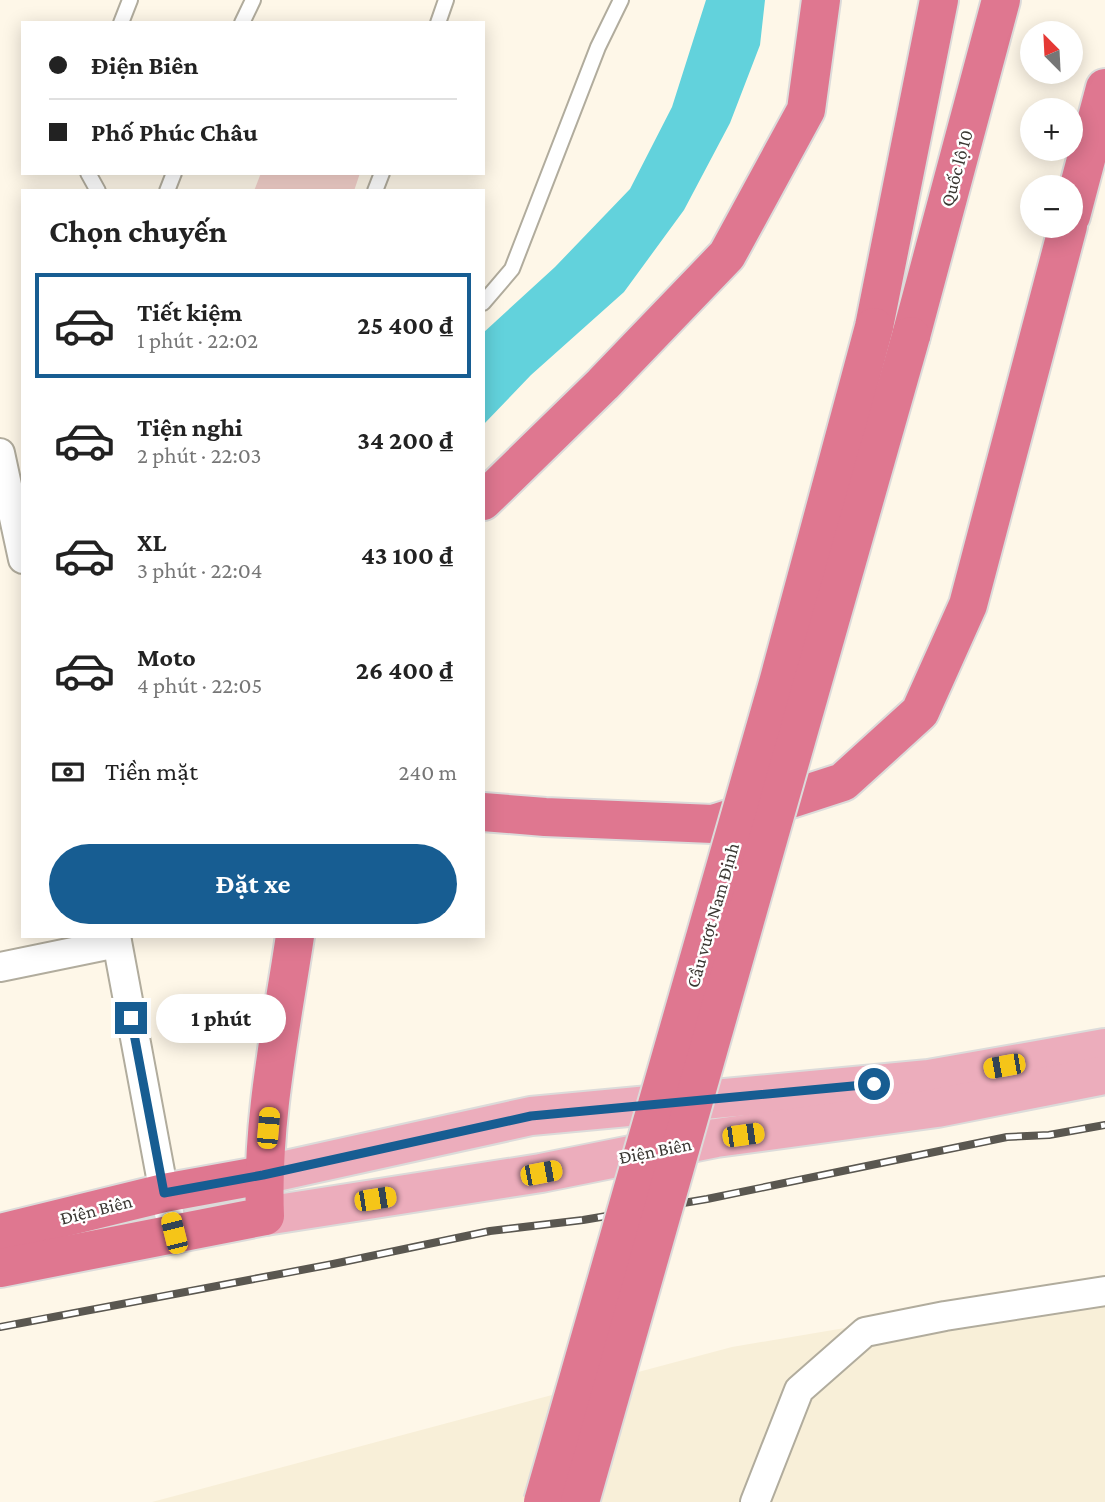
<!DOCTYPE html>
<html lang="vi">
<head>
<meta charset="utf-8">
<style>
	:root { --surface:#fff; --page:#f2f2f2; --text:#222; --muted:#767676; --line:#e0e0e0; --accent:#175d92 }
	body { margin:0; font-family:"Crimson Pro",serif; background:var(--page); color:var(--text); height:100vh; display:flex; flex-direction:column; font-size:26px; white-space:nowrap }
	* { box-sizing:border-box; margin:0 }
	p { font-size:23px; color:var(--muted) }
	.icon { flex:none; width:38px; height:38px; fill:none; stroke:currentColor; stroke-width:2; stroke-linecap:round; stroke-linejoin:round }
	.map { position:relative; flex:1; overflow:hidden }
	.sheet { position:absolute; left:21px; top:189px; width:464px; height:749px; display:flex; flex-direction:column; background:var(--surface); border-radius:0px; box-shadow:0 4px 18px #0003 }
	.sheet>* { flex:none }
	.guide { position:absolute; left:21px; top:21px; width:464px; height:154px; border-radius:0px; box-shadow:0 4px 18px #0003; display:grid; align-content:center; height:154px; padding:0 28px; background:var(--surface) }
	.needle { width:46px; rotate:336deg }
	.tools { position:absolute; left:1020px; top:21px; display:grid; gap:14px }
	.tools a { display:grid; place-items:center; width:63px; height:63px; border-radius:50%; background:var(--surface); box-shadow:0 4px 18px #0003; font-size:35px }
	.end { position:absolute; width:32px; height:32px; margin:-16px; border:9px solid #175d92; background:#fff; box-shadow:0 0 0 4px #fff }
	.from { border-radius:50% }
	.bubble { position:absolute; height:49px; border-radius:24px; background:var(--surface); box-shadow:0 4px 18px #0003; font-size:23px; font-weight:700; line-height:49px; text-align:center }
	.car { position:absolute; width:21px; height:42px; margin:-21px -10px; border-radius:9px; box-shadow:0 0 5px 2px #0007; background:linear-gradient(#f5c518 24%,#345 0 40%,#f5c518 0 76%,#345 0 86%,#f5c518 0) }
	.guide b { display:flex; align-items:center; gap:24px; height:66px; font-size:26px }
	.guide b+b { border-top:2px solid var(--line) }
	.guide i { width:18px; height:18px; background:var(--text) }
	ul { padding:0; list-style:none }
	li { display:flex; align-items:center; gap:21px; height:105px; margin:0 14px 10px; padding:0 14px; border:4px solid transparent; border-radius:0px }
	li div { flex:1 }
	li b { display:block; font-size:26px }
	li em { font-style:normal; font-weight:700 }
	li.selected { border-color:var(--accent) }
	li>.icon { width:63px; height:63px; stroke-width:1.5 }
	h2 { padding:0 28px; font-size:32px; line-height:84px }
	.pay { display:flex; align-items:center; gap:18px; height:77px; padding:0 28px; font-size:26px }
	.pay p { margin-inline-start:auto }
	.button { display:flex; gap:14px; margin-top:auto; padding:14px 28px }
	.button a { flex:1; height:80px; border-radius:42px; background:var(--accent); color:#fff; font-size:28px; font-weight:700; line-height:80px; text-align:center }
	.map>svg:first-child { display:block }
	.built { fill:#f8efd8 }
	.water { fill:#62d2dc }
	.building { fill:#f3d0ca }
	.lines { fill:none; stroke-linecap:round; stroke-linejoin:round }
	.lane-casing { stroke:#b1ac9d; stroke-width:18 }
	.street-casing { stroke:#b1ac9d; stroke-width:32 }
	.primary-casing { stroke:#dcdbda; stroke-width:42 }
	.highway-casing { stroke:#dcdbda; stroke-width:42 }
	.lane { stroke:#fff; stroke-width:14 }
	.street { stroke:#fff; stroke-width:28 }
	.primary { stroke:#ecadbc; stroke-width:38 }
	.highway { stroke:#df7790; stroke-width:38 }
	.rail-casing { stroke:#5a5750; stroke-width:8 }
	.rail { stroke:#fff; stroke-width:5; stroke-dasharray:16; stroke-linecap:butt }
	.highway-bridge-casing { stroke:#dcdbda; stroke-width:42; stroke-linecap:butt }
	.highway-bridge { stroke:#df7790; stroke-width:38 }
	.route { stroke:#175d92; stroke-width:9 }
	.labels { text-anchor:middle; stroke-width:5; stroke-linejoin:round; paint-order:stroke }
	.street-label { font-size:19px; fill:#3a3732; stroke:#fff }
</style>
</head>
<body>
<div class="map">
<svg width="1105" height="1502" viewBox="0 0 1105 1502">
	<rect width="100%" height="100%" fill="#fef7e8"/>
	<polygon class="built" points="1105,1284 1105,1502 152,1502 732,1347"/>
	<polygon class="water" points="706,0 765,0 760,45 730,123 684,210 624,292 531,375 483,425 483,333 555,267 630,189 672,107"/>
	<polygon class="building" points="261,173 360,173 354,191 254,191"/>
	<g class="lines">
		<g class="lane-casing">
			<g id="lane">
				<polyline points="121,23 130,0"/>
				<polyline points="242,23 253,0"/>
				<polyline points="438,23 446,0"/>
				<polyline points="88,173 98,191"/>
				<polyline points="167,191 174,173"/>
				<polyline points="375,191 382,173"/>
				<polyline points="483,303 512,269 598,47 621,0"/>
			</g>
		</g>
		<g class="street-casing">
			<g id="street">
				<polyline points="0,453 23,559"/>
				<polyline points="116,936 164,1193 174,1233"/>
				<polyline points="0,967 117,943"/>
				<polyline points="755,1502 799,1390 865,1332 945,1316 1105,1291"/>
			</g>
		</g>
		<g class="primary-casing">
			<g id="primary">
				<polyline points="263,1175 531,1116 929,1079 1105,1048"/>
				<polyline points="265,1216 541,1173 716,1138 937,1108 1105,1075"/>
			</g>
		</g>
		<g class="highway-casing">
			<g id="highway">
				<polyline points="1071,216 1105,88"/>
				<polyline points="874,327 939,0"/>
				<polyline points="911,336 1001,0"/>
				<polyline points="483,501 603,384 727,255 806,110 821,0"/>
				<polyline points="483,812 545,817 713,824 843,782 920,712 968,605 1068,226"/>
				<polyline points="0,1233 164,1193 263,1175"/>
				<path d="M 0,1268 L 265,1216 C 261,1123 281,1029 295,936"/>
			</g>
		</g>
		<use href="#lane" class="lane"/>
		<use href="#street" class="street"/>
		<use href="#primary" class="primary"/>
		<use href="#highway" class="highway"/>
		<g class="rail-casing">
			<polyline id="rail" points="0,1327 333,1264 490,1231 583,1220 707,1199 1007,1137 1049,1135 1105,1125"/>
		</g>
		<use href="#rail" class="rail"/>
		<g class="highway-bridge-casing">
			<g id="highway-bridge">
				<polyline points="543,1502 778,683 874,327"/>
				<polyline points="580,1502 911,336"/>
			</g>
		</g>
		<use href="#highway-bridge" class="highway-bridge"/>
	</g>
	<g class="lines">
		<polyline class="route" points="131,1018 164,1193 263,1175 531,1116 874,1084"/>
	</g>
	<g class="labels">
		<g class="street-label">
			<text transform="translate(956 168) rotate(-75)" y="7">Quốc lộ 10</text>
			<text transform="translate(712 915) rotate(-74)" y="7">Cầu vượt Nam Định</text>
			<text transform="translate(655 1150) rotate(-11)" y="7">Điện Biên</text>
			<text transform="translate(96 1209) rotate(-14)" y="7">Điện Biên</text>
		</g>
	</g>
</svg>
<div class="tools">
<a><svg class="needle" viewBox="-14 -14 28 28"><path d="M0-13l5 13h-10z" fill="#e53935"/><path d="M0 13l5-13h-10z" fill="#767676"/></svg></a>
<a>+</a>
<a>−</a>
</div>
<i class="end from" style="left:874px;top:1084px"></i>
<i class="end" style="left:131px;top:1018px"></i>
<div class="bubble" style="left:156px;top:994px;width:130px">1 phút</div>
<i class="car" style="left:1004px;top:1066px;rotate:260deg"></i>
<i class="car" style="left:268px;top:1128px;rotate:5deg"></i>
<i class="car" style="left:743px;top:1135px;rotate:82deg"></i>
<i class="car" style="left:541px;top:1173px;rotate:79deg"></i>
<i class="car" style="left:375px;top:1199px;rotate:81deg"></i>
<i class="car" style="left:174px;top:1233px;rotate:346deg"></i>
<div class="guide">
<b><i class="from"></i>Điện Biên</b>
<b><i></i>Phố Phúc Châu</b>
</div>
<section class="sheet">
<h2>Chọn chuyến</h2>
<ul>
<li class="selected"><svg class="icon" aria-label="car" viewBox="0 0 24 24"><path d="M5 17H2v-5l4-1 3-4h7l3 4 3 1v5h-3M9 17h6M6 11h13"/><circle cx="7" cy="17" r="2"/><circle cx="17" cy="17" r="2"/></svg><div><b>Tiết kiệm</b><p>1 phút · 22:02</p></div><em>25 400 ₫</em></li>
<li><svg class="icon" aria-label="car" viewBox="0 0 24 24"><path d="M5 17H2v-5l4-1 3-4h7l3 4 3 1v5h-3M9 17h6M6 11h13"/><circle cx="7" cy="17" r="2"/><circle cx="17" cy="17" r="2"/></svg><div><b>Tiện nghi</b><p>2 phút · 22:03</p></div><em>34 200 ₫</em></li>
<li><svg class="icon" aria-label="car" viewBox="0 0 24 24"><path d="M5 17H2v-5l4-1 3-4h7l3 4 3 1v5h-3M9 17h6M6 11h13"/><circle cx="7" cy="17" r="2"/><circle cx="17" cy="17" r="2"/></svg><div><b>XL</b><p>3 phút · 22:04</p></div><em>43 100 ₫</em></li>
<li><svg class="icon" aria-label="car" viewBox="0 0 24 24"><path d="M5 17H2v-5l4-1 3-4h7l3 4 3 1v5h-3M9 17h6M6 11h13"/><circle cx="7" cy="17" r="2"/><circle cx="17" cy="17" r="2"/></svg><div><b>Moto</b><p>4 phút · 22:05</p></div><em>26 400 ₫</em></li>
</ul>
<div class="pay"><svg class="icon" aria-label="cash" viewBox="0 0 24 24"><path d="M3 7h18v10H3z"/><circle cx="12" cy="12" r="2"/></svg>Tiền mặt<p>240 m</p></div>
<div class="button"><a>Đặt xe</a></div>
</section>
</div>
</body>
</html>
